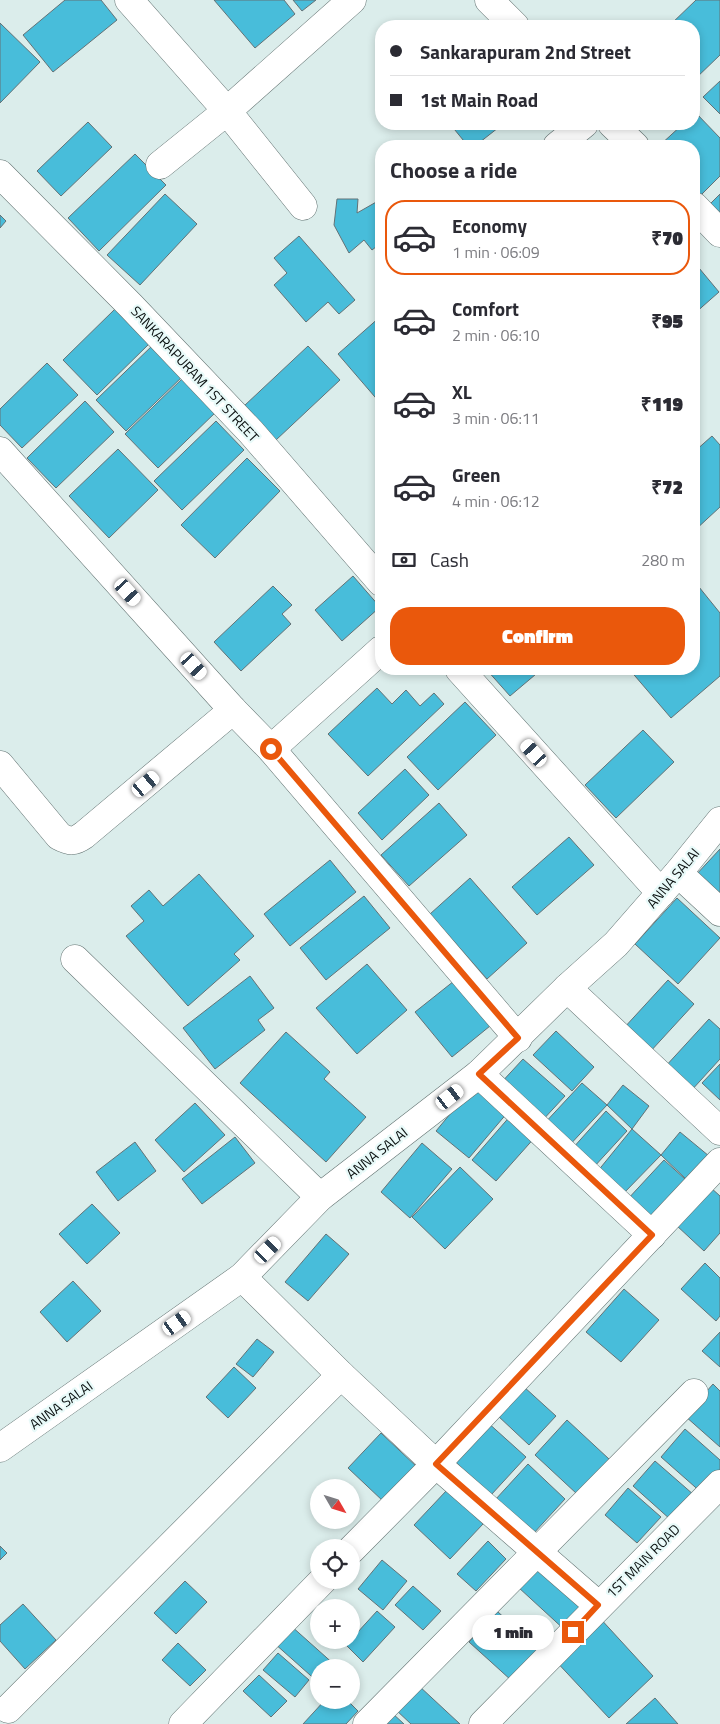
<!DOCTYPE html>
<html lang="en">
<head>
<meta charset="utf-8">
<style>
	:root { --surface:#fff; --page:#f2f2f3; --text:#2b2b33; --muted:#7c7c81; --line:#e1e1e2; --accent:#ea580c }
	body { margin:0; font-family:"Titillium Web",sans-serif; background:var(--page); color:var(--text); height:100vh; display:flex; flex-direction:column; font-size:19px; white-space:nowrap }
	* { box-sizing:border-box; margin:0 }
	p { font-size:16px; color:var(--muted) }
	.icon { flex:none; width:28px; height:28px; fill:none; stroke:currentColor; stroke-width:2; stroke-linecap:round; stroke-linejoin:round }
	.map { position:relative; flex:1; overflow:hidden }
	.drawer { position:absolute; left:375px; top:140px; width:325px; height:535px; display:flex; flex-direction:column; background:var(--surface); border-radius:20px; box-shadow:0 2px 8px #0003 }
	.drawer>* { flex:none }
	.banner { position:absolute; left:375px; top:20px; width:325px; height:110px; border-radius:20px; box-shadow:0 2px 8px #0003; display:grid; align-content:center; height:110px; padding:0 15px; background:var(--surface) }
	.needle { width:32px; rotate:129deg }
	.fabs { position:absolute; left:310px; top:1479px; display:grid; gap:10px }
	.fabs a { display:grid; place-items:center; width:50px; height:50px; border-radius:50%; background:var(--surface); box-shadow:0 2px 8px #0003; font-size:25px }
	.end { position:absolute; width:22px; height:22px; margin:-11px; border:6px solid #ea580c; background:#fff; box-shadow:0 0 0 2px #fff }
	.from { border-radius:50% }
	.bubble { position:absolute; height:35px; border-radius:18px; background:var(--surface); box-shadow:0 2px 8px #0003; font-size:16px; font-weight:800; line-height:35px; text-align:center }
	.car { position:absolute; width:15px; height:30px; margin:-15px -8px; border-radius:6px; box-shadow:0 0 4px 1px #0007; background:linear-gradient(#fff 24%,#345 0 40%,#fff 0 76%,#345 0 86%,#fff 0) }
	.banner b { display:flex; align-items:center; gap:18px; height:48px; font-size:19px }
	.banner b+b { border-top:1px solid var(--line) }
	.banner i { width:12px; height:12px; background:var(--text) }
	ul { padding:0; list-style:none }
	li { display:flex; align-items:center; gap:15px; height:75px; margin:0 10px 8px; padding:0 5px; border:2px solid transparent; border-radius:20px }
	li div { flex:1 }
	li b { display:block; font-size:19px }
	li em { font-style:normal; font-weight:800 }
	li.on { border-color:var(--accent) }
	li>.icon { width:45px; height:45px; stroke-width:1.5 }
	h2 { padding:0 15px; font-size:22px; line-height:60px }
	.pay { display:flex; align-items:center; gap:12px; height:55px; padding:0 15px; font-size:19px }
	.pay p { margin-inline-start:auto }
	.cta { display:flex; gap:10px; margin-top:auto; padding:10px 15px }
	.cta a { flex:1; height:58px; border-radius:20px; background:var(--accent); color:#fff; font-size:20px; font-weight:800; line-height:58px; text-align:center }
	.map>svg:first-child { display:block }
	.building { fill:#48bdda; stroke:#637276 }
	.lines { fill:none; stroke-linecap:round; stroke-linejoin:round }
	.minor-casing { stroke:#637372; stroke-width:29 }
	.minor { stroke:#fff; stroke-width:28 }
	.route { stroke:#ea580c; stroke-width:6 }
	.labels { text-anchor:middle; stroke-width:4.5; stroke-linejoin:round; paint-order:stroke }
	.street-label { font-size:14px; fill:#0a1010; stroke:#e8faf9 }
</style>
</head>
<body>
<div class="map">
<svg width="720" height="1724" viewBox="0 0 720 1724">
	<rect width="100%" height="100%" fill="#dbedeb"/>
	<g class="building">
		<polygon points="65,0 101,0 117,20 53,72 23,35"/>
		<polygon points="214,0 284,0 295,14 255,48"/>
		<polygon points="293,0 316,0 302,11"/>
		<polygon points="696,0 720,0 720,55 694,80 694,26 669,26"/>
		<polygon points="0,23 40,62 0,103"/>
		<polygon points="720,81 720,114 703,97"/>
		<polygon points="695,112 720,138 720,176 701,195 694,188 694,146 659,146 683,124 694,124 694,114"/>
		<polygon points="88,122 112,147 61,196 37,171"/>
		<polygon points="450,124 503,124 475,146 468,146"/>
		<polygon points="135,154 166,185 99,251 68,218"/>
		<polygon points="165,194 197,224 140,285 107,255"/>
		<polygon points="720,194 720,217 709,205"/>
		<polygon points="337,199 358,199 357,213 378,201 381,206 381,243 372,250 364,240 349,253 334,225"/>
		<polygon points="0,215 6,221 0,228"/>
		<polygon points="299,236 355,300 339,314 328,302 306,322 274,285 287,273 274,258"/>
		<polygon points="694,262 719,292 694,314"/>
		<polygon points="115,309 149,344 97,395 63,360"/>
		<polygon points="381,316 381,404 338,354"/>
		<polygon points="154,344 184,375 126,431 96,400"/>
		<polygon points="308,346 340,380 276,440 244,406"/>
		<polygon points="47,363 78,395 22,448 0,425 0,409"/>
		<polygon points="184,377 217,411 158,468 125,434"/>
		<polygon points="85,401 114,432 56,488 27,458"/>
		<polygon points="216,421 244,450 182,510 154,481"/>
		<polygon points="712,436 720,445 720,507 694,531 694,452"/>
		<polygon points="118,449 158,490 109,538 69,496"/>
		<polygon points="247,458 280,491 215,558 181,525"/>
		<polygon points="353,576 380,607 342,641 315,610"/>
		<polygon points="273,586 292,605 282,614 291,624 241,671 214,642"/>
		<polygon points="699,587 720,613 720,676 671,718 629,669 694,669 694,592"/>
		<polygon points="486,669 542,669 510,696"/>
		<polygon points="377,688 392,704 406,690 420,706 434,693 444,704 368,776 328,734"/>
		<polygon points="465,702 496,735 438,790 407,757"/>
		<polygon points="643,730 674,762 616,818 585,785"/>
		<polygon points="405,769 429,795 382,840 358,813"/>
		<polygon points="439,803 467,835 409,886 381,855"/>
		<polygon points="569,837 594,865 537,915 512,887"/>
		<polygon points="720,849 720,901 694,877"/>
		<polygon points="330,860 356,892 290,946 264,914"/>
		<polygon points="199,874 254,936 234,954 240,960 188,1006 126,936 144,921 131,906 149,890 163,906"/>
		<polygon points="470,878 527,943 487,979 430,914"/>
		<polygon points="364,896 390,928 326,980 300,948"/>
		<polygon points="677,898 720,938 678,984 635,944"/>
		<polygon points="367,964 407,1010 357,1054 316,1008"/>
		<polygon points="250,976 274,1008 258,1020 265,1030 215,1069 183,1028"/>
		<polygon points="668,980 694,1004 649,1053 623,1029"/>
		<polygon points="454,981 490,1026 452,1057 415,1012"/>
		<polygon points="709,1019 720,1029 720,1059 690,1092 664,1068"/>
		<polygon points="556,1031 594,1067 572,1091 533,1055"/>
		<polygon points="286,1032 330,1072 324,1079 366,1117 326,1162 240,1083"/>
		<polygon points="523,1059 565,1096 540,1123 499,1085"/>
		<polygon points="720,1064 720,1100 702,1083"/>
		<polygon points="582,1083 607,1105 566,1149 542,1126"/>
		<polygon points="475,1084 508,1112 469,1158 436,1131"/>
		<polygon points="623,1085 649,1106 632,1129 607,1105"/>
		<polygon points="195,1103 225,1135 184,1172 155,1140"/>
		<polygon points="606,1111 627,1131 593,1168 572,1149"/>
		<polygon points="512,1114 537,1135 496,1181 472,1160"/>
		<polygon points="632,1129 661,1155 622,1195 597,1172"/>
		<polygon points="680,1132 709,1156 687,1180 661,1155"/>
		<polygon points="235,1137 255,1163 202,1204 182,1179"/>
		<polygon points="135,1142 156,1171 118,1201 96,1172"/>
		<polygon points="422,1143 452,1169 410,1218 381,1192"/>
		<polygon points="664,1160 685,1179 648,1220 626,1201"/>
		<polygon points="460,1167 493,1199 445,1249 412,1217"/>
		<polygon points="710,1187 720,1196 720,1233 704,1251 676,1225"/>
		<polygon points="92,1204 120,1233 87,1264 59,1234"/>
		<polygon points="326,1234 349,1254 308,1301 285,1282"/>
		<polygon points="705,1263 720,1278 720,1316 716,1321 681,1289"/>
		<polygon points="73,1281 101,1311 67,1342 40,1312"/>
		<polygon points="624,1289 659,1320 621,1362 586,1332"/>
		<polygon points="720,1332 720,1367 702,1351"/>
		<polygon points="257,1339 274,1352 253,1377 236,1364"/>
		<polygon points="234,1367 256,1388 228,1418 206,1397"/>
		<polygon points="713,1384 720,1391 720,1447 685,1416"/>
		<polygon points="523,1386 556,1416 529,1445 497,1415"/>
		<polygon points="567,1420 609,1459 577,1494 535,1455"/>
		<polygon points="486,1421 526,1457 491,1495 451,1458"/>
		<polygon points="685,1429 720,1460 720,1475 703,1494 661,1457"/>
		<polygon points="381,1433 417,1467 384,1502 348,1468"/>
		<polygon points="655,1461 694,1495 671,1520 633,1486"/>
		<polygon points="528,1464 565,1499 533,1534 495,1500"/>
		<polygon points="628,1488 661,1517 637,1543 605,1515"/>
		<polygon points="447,1490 483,1524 450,1559 414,1525"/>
		<polygon points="488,1541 506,1559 476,1591 457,1574"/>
		<polygon points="0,1546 7,1553 0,1560"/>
		<polygon points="382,1560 407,1581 383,1610 358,1589"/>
		<polygon points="537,1565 587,1610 567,1632 518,1587"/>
		<polygon points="185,1581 207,1602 176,1634 154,1613"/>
		<polygon points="413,1586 441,1611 423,1630 395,1605"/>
		<polygon points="23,1604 56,1640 25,1669 0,1641 0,1625"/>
		<polygon points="377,1611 395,1627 363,1662 346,1645"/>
		<polygon points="497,1611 540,1651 512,1681 469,1642"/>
		<polygon points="598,1616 653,1676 609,1718 553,1658"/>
		<polygon points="290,1625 336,1666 335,1668 319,1668 319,1683 274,1643"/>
		<polygon points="178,1643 206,1670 190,1686 162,1660"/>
		<polygon points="278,1653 309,1680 295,1697 263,1670"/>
		<polygon points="259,1675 287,1701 271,1717 243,1691"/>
		<polygon points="418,1685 460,1724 411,1724 395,1709"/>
		<polygon points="655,1698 678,1724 626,1724"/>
		<polygon points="325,1700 347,1700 358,1711 346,1724 303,1724"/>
		<polygon points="391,1712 404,1724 380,1724"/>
	</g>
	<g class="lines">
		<g class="minor-casing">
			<g id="minor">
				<polyline points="129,0 227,111 352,0"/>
				<polyline points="489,0 515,26"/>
				<polyline points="612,124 635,146"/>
				<polyline points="557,146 584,124"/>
				<polyline points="160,165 227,111 303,206"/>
				<polyline points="0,174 131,306 251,432 381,582"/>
				<polyline points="694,206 720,233"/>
				<polyline points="0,451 233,710 271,749 518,1038"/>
				<polyline points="459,669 661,893"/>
				<polyline points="271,749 381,650"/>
				<path d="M 0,765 L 59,836 C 70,842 74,842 84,835 L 233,710"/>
				<polyline points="678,873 720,912"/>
				<polyline points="75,959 320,1197"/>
				<polyline points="567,988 720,1131"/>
				<polyline points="479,1074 652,1235"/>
				<polyline points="242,1277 341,1375 436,1464 598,1605"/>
				<polyline points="0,1448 242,1277 320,1197 479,1074 567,988 616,944 678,873 720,821"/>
				<polyline points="351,1550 436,1464 720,1162"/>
				<polyline points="8,1709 341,1375"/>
				<polyline points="183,1724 323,1580"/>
				<polyline points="367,1724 694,1393"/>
				<polyline points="483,1724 720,1484"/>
			</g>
		</g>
		<use href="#minor" class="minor"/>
	</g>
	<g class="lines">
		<polyline class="route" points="271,749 518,1038 479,1074 652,1235 436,1464 598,1605 573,1632"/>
	</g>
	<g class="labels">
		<g class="street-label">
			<text transform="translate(195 374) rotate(47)" y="5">SANKARAPURAM 1ST STREET</text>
			<text transform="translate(673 878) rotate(-50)" y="5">ANNA SALAI</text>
			<text transform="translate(377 1153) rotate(-38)" y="5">ANNA SALAI</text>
			<text transform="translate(61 1405) rotate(-35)" y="5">ANNA SALAI</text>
			<text transform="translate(643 1561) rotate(-45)" y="5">1ST MAIN ROAD</text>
		</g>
	</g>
</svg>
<div class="fabs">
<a><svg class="needle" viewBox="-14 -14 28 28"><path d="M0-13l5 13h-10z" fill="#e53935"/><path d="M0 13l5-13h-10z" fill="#7c7c81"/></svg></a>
<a><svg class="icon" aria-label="locate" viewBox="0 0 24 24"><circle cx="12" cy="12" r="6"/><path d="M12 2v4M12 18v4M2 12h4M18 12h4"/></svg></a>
<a>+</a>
<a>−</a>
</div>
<i class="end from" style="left:271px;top:749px"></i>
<i class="end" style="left:573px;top:1632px"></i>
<div class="bubble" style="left:472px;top:1615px;width:82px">1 min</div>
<i class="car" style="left:128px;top:592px;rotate:138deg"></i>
<i class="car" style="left:194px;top:666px;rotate:138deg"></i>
<i class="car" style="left:534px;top:753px;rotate:318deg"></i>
<i class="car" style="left:146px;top:784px;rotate:50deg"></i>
<i class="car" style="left:450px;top:1097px;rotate:52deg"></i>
<i class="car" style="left:268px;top:1250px;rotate:45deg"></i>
<i class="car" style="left:177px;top:1323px;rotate:55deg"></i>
<div class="banner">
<b><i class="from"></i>Sankarapuram 2nd Street</b>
<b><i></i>1st Main Road</b>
</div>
<section class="drawer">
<h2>Choose a ride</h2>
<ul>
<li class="on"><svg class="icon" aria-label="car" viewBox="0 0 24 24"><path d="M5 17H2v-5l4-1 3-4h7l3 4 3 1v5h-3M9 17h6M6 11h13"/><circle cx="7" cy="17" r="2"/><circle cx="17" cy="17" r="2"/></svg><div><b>Economy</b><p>1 min · 06:09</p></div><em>₹70</em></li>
<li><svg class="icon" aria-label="car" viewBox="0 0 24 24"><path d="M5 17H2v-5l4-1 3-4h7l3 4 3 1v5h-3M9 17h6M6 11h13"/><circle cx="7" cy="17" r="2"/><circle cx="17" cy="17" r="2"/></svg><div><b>Comfort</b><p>2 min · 06:10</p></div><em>₹95</em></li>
<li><svg class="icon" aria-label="car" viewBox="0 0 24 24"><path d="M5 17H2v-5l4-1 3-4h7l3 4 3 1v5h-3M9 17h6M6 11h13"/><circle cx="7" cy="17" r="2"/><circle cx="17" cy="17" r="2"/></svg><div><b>XL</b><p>3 min · 06:11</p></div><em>₹119</em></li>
<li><svg class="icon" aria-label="car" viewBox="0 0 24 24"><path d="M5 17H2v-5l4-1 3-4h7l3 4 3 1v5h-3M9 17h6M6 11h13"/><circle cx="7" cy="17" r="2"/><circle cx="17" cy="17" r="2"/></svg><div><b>Green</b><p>4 min · 06:12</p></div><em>₹72</em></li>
</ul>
<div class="pay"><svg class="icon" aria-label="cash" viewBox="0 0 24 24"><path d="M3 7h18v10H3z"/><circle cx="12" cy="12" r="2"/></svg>Cash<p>280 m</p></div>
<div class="cta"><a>Confirm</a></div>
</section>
</div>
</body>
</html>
